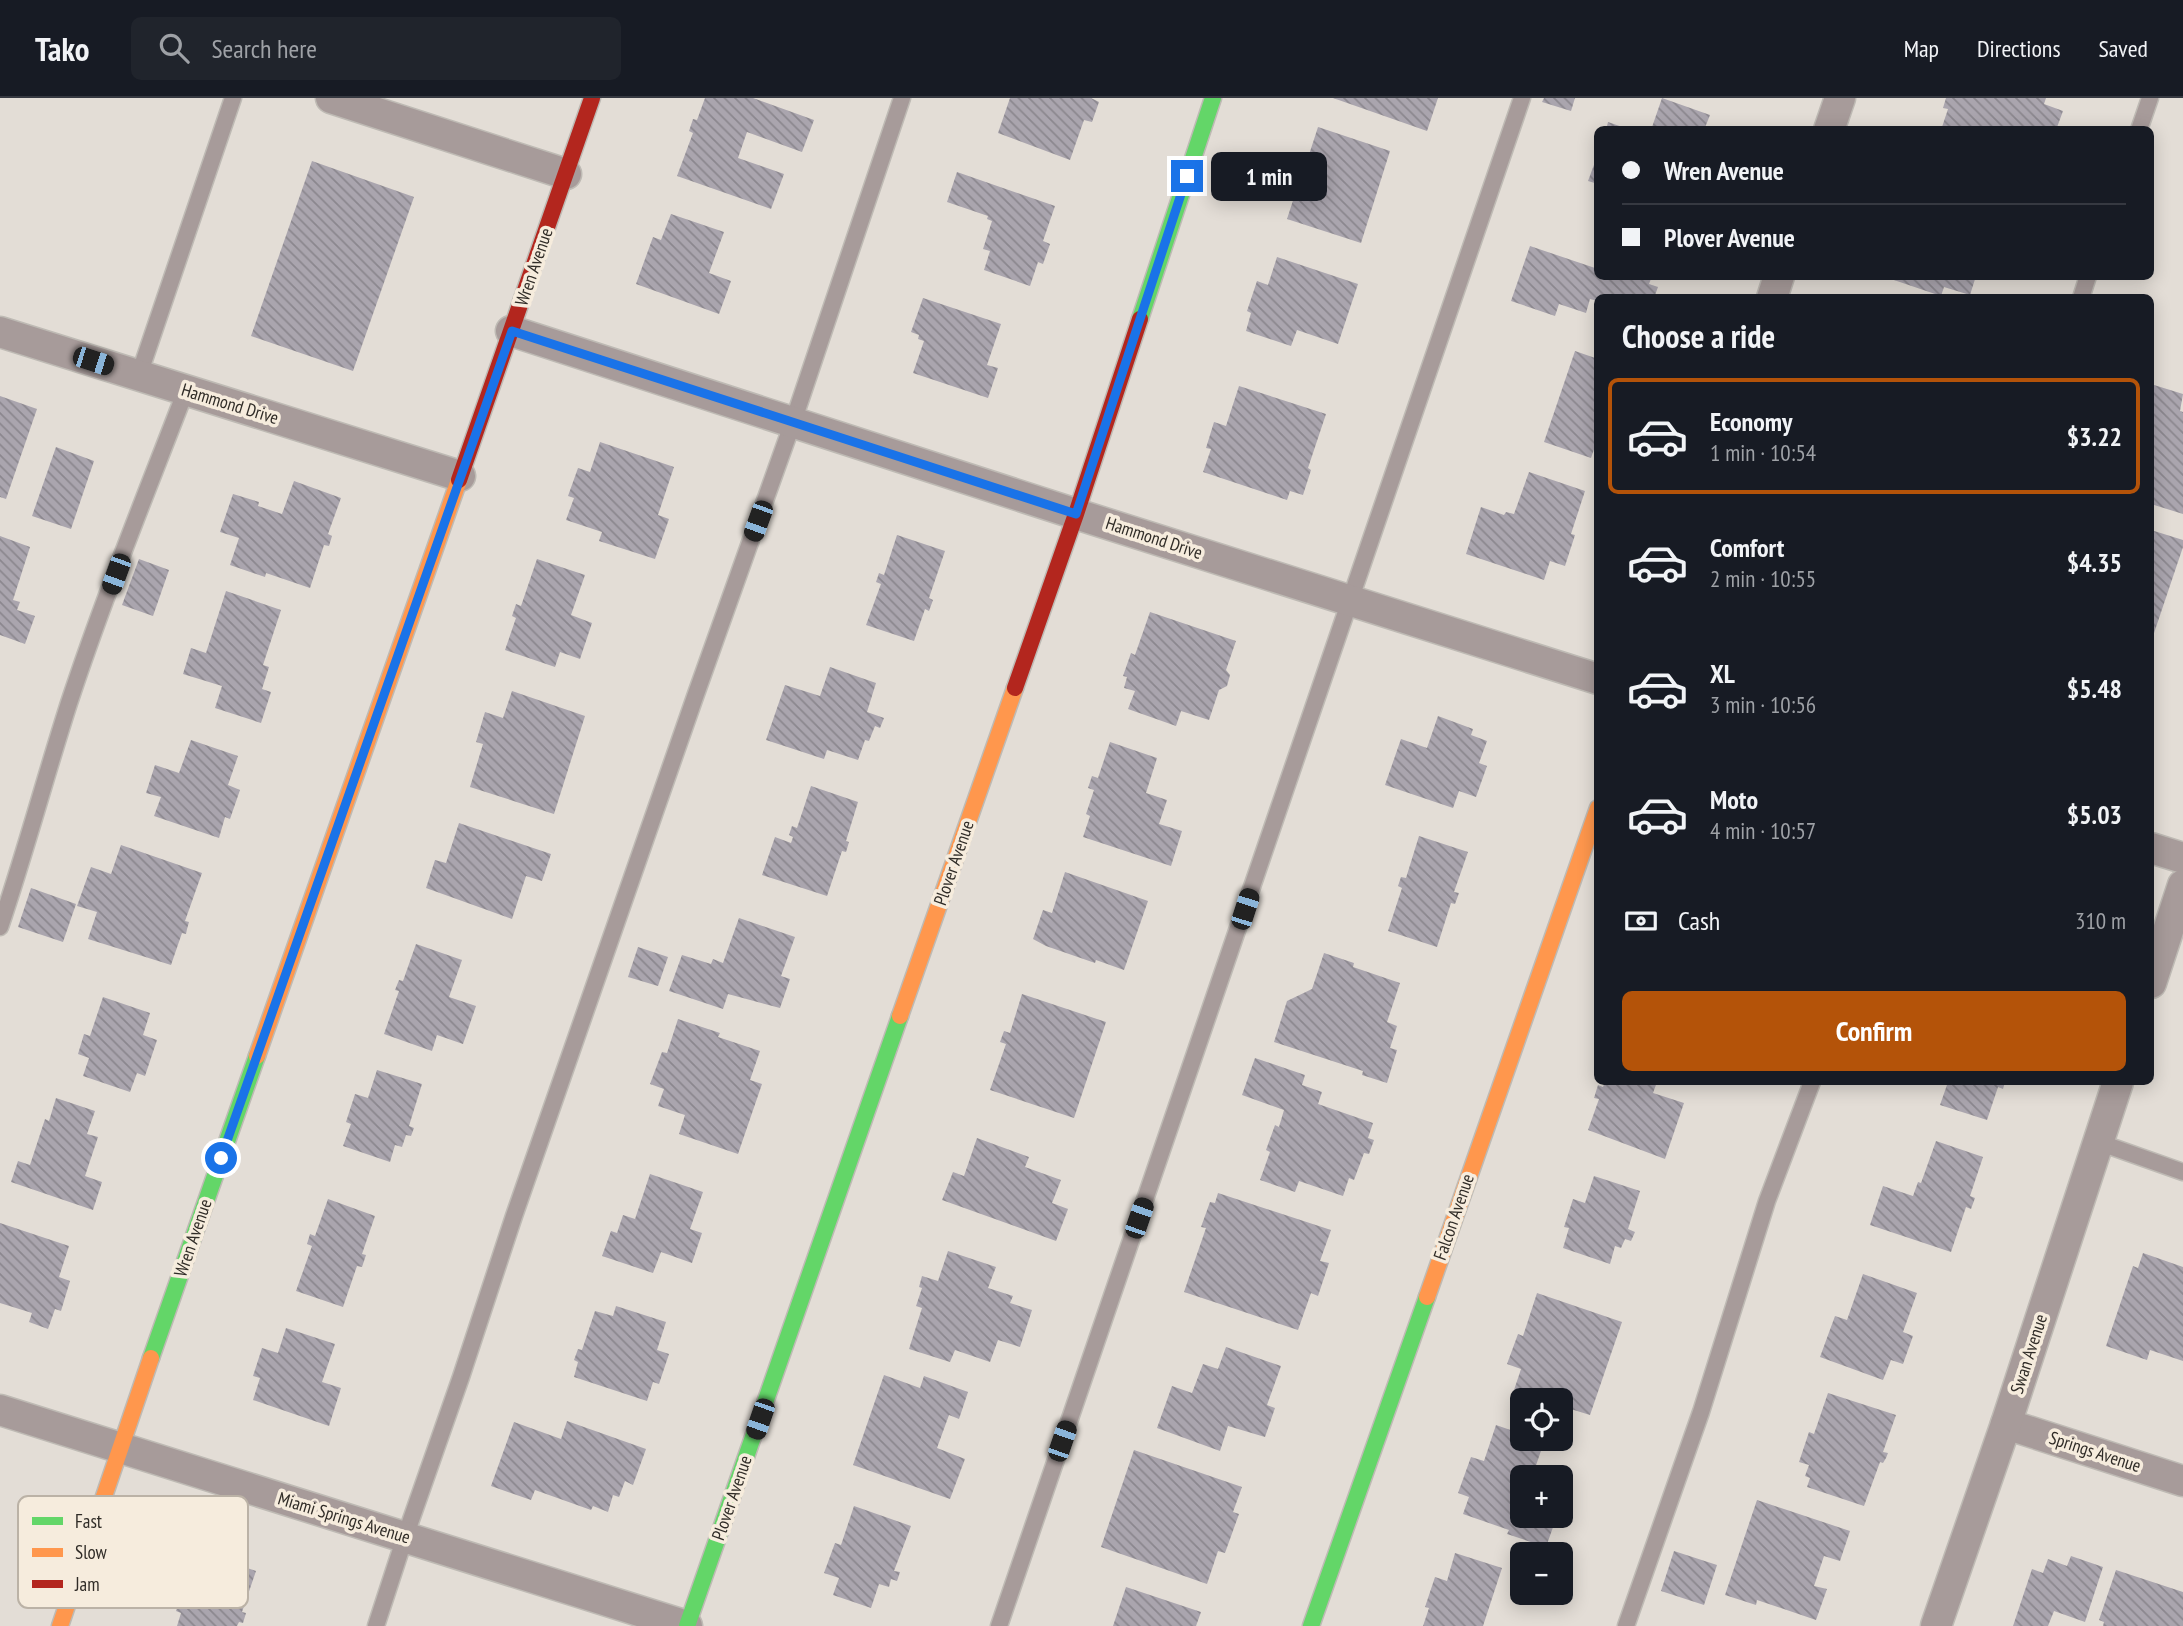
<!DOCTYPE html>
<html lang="en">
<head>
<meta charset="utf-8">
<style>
	:root { --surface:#171b24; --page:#20242c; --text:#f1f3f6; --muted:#9ea1a6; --line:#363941; --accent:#b45309 }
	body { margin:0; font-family:"PT Sans Narrow",sans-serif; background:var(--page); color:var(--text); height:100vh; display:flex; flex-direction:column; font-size:26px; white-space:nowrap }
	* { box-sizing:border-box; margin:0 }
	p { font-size:23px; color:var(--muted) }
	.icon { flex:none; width:38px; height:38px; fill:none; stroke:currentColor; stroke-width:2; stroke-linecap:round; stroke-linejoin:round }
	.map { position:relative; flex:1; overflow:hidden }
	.panel { position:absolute; left:1594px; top:196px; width:560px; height:791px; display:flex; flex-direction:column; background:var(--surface); border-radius:10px; box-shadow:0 4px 18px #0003 }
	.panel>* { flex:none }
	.top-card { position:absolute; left:1594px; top:28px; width:560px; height:154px; border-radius:10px; box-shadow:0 4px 18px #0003; display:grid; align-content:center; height:154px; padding:0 28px; background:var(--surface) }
	.controls { position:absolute; left:1510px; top:1290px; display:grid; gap:14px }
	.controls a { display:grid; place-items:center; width:63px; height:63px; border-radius:10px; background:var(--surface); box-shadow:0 4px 18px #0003; font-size:35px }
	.end { position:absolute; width:32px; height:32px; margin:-16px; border:9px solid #1a73e8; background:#fff; box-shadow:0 0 0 4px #fff }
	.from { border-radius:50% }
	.bubble { position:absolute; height:49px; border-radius:10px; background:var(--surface); box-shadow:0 4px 18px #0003; font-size:23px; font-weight:700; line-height:49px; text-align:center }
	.car { position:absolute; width:21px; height:42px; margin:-21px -10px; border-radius:9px; box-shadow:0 0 5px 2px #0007; background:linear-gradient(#222 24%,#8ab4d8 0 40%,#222 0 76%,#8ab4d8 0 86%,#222 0) }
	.top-card b { display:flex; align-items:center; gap:24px; height:66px; font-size:26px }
	.top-card b+b { border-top:2px solid var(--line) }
	.top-card i { width:18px; height:18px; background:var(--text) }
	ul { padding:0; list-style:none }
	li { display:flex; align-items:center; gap:21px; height:116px; margin:0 14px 10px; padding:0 14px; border:4px solid transparent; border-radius:10px }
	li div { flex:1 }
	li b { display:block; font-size:26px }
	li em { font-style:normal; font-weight:700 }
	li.current { border-color:var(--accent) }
	li>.icon { width:63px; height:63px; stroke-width:1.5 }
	h2 { padding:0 28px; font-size:32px; line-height:84px }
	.pay { display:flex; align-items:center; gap:18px; height:77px; padding:0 28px; font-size:26px }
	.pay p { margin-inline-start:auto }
	.action { display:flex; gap:14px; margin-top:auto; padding:14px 28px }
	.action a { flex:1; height:80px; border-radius:10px; background:var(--accent); color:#fff; font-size:28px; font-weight:700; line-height:80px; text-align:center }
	header { display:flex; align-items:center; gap:42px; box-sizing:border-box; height:98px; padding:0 35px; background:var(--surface); border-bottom:2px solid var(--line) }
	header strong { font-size:33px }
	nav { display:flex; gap:38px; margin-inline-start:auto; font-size:24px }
	.search { width:490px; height:63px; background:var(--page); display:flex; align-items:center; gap:18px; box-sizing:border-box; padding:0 24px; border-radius:10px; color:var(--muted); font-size:26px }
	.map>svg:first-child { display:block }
	.building { fill:url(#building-back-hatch) }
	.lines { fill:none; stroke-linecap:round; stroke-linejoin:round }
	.lane-casing { stroke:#bebab4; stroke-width:19 }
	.street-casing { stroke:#bebab4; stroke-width:33 }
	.fast-casing { stroke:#bebab4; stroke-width:19 }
	.slow-casing { stroke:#bebab4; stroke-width:19 }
	.jam-casing { stroke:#bebab4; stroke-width:19 }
	.lane { stroke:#a79b9a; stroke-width:16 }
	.street { stroke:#a79b9a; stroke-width:30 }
	.fast { stroke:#63d668; stroke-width:16 }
	.slow { stroke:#ff974d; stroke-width:16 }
	.jam { stroke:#b3261e; stroke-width:16 }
	.route { stroke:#1a73e8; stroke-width:9 }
	.labels { text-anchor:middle; stroke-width:7; stroke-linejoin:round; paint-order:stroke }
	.street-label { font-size:18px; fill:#302c27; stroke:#f6ecdd }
	.key { fill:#f6ecdd; stroke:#bbb2a6; stroke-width:2 }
	.key-label { font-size:19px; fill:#302c27 }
</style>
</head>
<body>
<header>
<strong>Tako</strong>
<div class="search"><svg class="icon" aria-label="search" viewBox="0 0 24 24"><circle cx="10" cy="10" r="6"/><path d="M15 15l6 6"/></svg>Search here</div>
<nav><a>Map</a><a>Directions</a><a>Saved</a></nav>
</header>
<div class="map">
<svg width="2183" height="1528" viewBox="0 0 2183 1528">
	<defs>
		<pattern id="building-back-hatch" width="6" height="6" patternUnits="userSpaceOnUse" patternTransform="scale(1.75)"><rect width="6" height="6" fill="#aaa5ae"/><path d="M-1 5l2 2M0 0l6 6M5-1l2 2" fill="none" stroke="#8b878e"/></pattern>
	</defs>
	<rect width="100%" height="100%" fill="#e3ddd6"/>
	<g class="building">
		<polygon points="705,0 753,0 814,22 802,54 747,34 738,60 784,76 771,111 677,78 693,35 689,33 693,21 697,22"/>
		<polygon points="1010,0 1091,0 1099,4 1092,24 1084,22 1070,62 998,35"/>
		<polygon points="1333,0 1438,0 1427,33"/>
		<polygon points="1544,0 1575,0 1571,13 1542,4"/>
		<polygon points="1662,0 1710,17 1704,32 1651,32"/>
		<polygon points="1946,0 2046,0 2044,6 2063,13 2056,32 1941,32 1948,11 1943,10"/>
		<polygon points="1608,24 1628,31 1628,32 1606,32"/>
		<polygon points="1318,29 1390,53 1361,145 1287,121 1300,81 1296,80 1301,65 1306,66"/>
		<polygon points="1598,56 1598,86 1588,83"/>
		<polygon points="312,63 414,99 353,273 251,238"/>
		<polygon points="957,74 1055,108 1043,143 1050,146 1043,166 1038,164 1030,188 984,172 990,153 983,151 992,123 987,121 988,118 947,104"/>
		<polygon points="671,116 724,134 709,175 731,183 719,216 636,186 653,139 661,142"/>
		<polygon points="1530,148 1595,170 1598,163 1598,178 1652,178 1649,186 1658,189 1654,200 1598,200 1598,203 1590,201 1586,215 1559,206 1555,218 1511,203"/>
		<polygon points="1277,159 1358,186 1338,246 1297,232 1291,248 1246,233 1251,215 1247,213 1257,183 1268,187"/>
		<polygon points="1892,178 1976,178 1970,197 1944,189 1941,198 1891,181"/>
		<polygon points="923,200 1001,226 987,267 998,270 988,300 913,275 924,243 918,241 919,237 911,234"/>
		<polygon points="1575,253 1598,261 1598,340 1591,360 1544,344"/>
		<polygon points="2154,287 2183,296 2180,313 2183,314 2183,416 2151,406 2151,296"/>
		<polygon points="1239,288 1326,316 1308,370 1311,372 1303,397 1290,393 1287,402 1203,374 1211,351 1206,350 1214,324 1226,328"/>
		<polygon points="0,298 37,311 6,401 0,399"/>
		<polygon points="600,344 674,369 658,417 669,421 655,461 599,443 602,434 566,422 574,400 568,398 578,370 590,374"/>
		<polygon points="56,349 94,363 71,431 32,418"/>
		<polygon points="1529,374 1585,393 1571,436 1575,437 1565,468 1550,463 1544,482 1466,456 1481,409 1504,417 1506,414 1514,416"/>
		<polygon points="294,383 341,400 328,436 332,438 329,448 324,447 310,490 266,475 265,479 230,467 239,440 220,434 233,396 259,404 258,408 282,416"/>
		<polygon points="2151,432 2183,442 2183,449 2151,544"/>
		<polygon points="897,437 945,453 929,500 933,502 929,513 925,511 914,543 866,527 881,486 876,484 879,475 884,477"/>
		<polygon points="0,438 30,449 13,502 20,504 17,512 35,518 25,546 0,537"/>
		<polygon points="139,461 169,472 153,518 122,507"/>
		<polygon points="537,461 585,477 571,517 592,525 580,561 560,554 555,569 505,552 516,520 512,518 516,506 521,508"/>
		<polygon points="226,493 281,512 263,567 269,569 262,591 271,594 261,625 215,610 222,588 183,576 191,550 206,555"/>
		<polygon points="1150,514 1236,543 1226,572 1230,577 1227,588 1219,592 1209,622 1181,613 1176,628 1128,611 1135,593 1124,590 1127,579 1123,578 1131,555 1135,557"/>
		<polygon points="830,569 876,585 867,614 884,620 880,630 875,628 869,643 865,642 858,662 827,652 824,661 766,642 785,587 820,598"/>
		<polygon points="512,593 585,618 554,716 470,689 483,646 476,644 485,614 503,620"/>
		<polygon points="1438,618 1473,631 1471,637 1487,643 1479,665 1487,668 1476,699 1459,693 1453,710 1385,687 1401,641 1427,650"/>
		<polygon points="191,642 238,658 228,687 240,692 230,721 225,719 219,740 154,718 161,699 146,695 155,667 179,675"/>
		<polygon points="1110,644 1157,660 1146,695 1167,702 1159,726 1182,733 1171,768 1083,739 1090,718 1086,716 1094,692 1088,690 1092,678 1098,680"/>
		<polygon points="811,688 858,704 846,743 849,744 846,754 842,753 827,798 762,777 775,739 791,745 793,739 789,737 792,728 797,730"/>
		<polygon points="459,725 551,756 542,783 526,778 512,821 426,790 435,762 446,765"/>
		<polygon points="1419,738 1468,754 1454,794 1459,795 1455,806 1451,805 1437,849 1388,833 1402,790 1398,788 1401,779 1406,780"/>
		<polygon points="121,747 202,775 185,823 189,824 187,831 186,836 182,835 171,867 88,841 97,814 77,808 91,769 111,776"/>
		<polygon points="1065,774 1148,803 1124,872 1096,862 1095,865 1046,848 1033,841 1043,812 1052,815"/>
		<polygon points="31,790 76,806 63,844 18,829"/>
		<polygon points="739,820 795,839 781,878 790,881 780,910 728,896 723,911 669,893 682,857 711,866 713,861 723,865"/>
		<polygon points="416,846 462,862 449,899 476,908 463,946 437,937 432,953 384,936 399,893 395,892 399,882 403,883"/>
		<polygon points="638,849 668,859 658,888 628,879"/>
		<polygon points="1324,855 1354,865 1353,869 1400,885 1387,924 1397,928 1390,950 1397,952 1387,985 1362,977 1363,973 1274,944 1287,903 1312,891"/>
		<polygon points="1022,896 1106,924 1074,1020 990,992 1006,946 1000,944 1004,933 1010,935"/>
		<polygon points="103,899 150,915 143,937 157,942 145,978 137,975 130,994 83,978 89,960 78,956 84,936 90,938"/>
		<polygon points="678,921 720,935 718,939 760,953 750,982 762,986 738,1056 679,1036 685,1017 658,1008 664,991 650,986 662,954 667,955"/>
		<polygon points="1255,960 1305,977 1302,987 1322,994 1318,1006 1373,1025 1368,1040 1374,1042 1369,1056 1364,1055 1354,1082 1349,1080 1343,1098 1299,1083 1295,1094 1260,1082 1270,1054 1266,1052 1275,1027 1279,1029 1284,1012 1242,997"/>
		<polygon points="377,972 422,986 409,1028 414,1030 411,1038 406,1037 402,1049 395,1047 390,1064 343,1048 351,1026 346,1024 355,996 368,1000"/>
		<polygon points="1605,984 1657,984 1653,995 1684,1005 1665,1061 1588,1032 1599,1001 1594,1000 1598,987 1603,989"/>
		<polygon points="1948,984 2005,984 2003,991 1998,989 1987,1022 1940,1007"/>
		<polygon points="56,1000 95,1013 87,1036 98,1039 85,1078 102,1084 93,1112 11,1084 18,1063 30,1067 45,1021 49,1023"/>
		<polygon points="977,1040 1029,1059 1025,1069 1061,1082 1052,1105 1068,1111 1056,1143 942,1102 953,1074 964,1078"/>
		<polygon points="1936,1043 1983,1059 1970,1098 1975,1100 1971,1111 1966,1109 1951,1154 1870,1127 1883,1088 1913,1098 1918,1084 1921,1085"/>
		<polygon points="650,1076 703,1094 690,1131 702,1135 692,1165 661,1154 653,1175 602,1158 611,1133 617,1135 623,1117 635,1121"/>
		<polygon points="1594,1078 1640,1093 1628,1131 1635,1134 1631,1143 1625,1141 1621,1150 1615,1148 1610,1166 1563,1150 1569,1130 1564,1129 1573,1101 1585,1105"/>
		<polygon points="1218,1095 1331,1132 1320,1163 1329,1165 1318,1198 1311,1195 1298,1232 1184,1194 1206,1130 1201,1129 1210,1104 1215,1105"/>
		<polygon points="328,1101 375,1118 362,1156 366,1157 362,1169 357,1168 343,1209 296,1193 312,1148 307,1146 310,1136 315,1138"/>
		<polygon points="0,1125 69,1148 59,1179 70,1183 61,1213 55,1211 48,1231 29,1224 32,1215 0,1205"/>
		<polygon points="948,1153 996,1169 988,1190 1013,1198 1010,1205 1032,1212 1020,1249 998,1242 990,1264 955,1252 950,1264 909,1251 922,1210 916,1208 922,1190 919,1189 922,1178 938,1183"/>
		<polygon points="2143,1155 2183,1169 2183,1263 2150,1252 2147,1262 2106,1248 2133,1168 2138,1170"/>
		<polygon points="1863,1176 1917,1195 1903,1234 1913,1238 1903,1266 1891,1262 1883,1282 1820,1259 1835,1218 1847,1222"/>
		<polygon points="1537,1195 1622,1224 1590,1317 1561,1308 1561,1302 1543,1302 1514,1292 1521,1271 1507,1266 1518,1236 1523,1238"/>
		<polygon points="616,1208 666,1224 657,1252 669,1256 659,1286 653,1284 647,1303 574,1279 578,1264 574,1262 578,1251 582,1252 595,1213 613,1218"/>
		<polygon points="286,1230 335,1246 322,1284 341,1290 329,1328 253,1302 260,1280 253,1278 262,1250 278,1255"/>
		<polygon points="1226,1249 1281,1268 1267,1307 1275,1310 1265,1339 1228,1328 1220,1353 1157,1330 1172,1288 1192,1295 1203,1266 1218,1271"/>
		<polygon points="884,1277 920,1290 924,1278 968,1294 959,1321 949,1317 937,1350 965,1361 950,1401 853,1367"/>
		<polygon points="1828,1295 1896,1317 1883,1354 1888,1355 1886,1360 1883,1365 1880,1364 1864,1408 1807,1389 1810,1380 1805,1378 1809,1367 1799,1364 1809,1334 1814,1336"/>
		<polygon points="567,1323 646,1351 633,1387 625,1383 619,1399 613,1397 608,1414 593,1408 591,1412 535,1392 531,1402 491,1388 514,1324 561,1341"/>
		<polygon points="1496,1327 1522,1336 1522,1340 1535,1340 1544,1344 1532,1379 1522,1379 1522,1418 1557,1418 1546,1449 1507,1436 1509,1432 1463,1416 1469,1399 1458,1395 1471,1359 1484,1363"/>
		<polygon points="1134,1352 1242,1389 1233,1414 1239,1416 1225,1455 1218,1453 1207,1486 1101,1449"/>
		<polygon points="1757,1402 1850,1433 1840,1463 1824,1458 1814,1488 1827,1491 1816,1522 1757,1502 1756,1507 1725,1497"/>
		<polygon points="854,1408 911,1428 894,1473 900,1474 897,1483 891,1481 889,1489 879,1486 871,1510 833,1497 839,1480 824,1475 835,1445 841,1447"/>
		<polygon points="1674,1453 1717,1467 1704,1507 1661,1493"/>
		<polygon points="1455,1455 1502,1470 1483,1528 1423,1528 1429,1510 1425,1509 1435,1479 1447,1483"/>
		<polygon points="209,1457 256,1473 242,1514 246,1515 243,1525 239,1524 237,1528 177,1528 181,1515 176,1513 187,1481 200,1486"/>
		<polygon points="2071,1458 2103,1469 2085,1524 2054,1513 2048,1528 2013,1528 2032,1471 2043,1475 2048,1461 2067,1468"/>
		<polygon points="2116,1472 2183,1494 2183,1528 2103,1528 2104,1524 2099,1522"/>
		<polygon points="1126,1489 1201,1514 1196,1528 1113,1528"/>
	</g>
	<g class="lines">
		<g class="lane-casing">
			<g id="lane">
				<polyline points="2139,32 2150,0"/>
				<polyline points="2081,200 2088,178"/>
				<polyline points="139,277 233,0"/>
				<path d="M 0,829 C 25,755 45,680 69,605 C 104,499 146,396 186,292"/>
				<polyline points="2098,1044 2183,1074"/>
				<polyline points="376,1528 405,1439 461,1279 514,1118 696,596 793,324 902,0"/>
				<polyline points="999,1528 1522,0"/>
				<polyline points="1626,1528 1701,1314 1767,1103 1812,984"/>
			</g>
		</g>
		<g class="street-casing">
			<g id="street">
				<polyline points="331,0 566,76"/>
				<polyline points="1829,32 1840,0"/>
				<polyline points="1772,200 1779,178"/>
				<polyline points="511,233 1076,416 1598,581"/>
				<polyline points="0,234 460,378"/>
				<polyline points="2151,750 2183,760"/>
				<polyline points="2151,885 2183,787"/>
				<polyline points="0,1312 687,1528"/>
				<polyline points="2006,1326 2183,1383"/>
				<polyline points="1936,1528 2006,1326 2118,984"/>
			</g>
		</g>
		<g class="fast-casing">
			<g id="fast">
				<polyline points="1140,221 1213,0"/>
				<polyline points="151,1260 257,958"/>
				<polyline points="687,1528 900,918"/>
				<polyline points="1311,1528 1427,1199"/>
			</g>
		</g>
		<g class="slow-casing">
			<g id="slow">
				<polyline points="900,918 1015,590"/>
				<polyline points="257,958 459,382"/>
				<polyline points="1427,1199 1598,710"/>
				<polyline points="60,1528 151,1260"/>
			</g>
		</g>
		<g class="jam-casing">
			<g id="jam">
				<polyline points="459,382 592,0"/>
				<polyline points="1015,590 1076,416 1140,221"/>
			</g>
		</g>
		<use href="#lane" class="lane"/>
		<use href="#street" class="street"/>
		<use href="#fast" class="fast"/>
		<use href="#slow" class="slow"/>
		<use href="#jam" class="jam"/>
	</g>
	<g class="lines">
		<polyline class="route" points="221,1060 512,233 1076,416 1187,78"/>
	</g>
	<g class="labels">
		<g class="street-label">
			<text transform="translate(534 169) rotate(-71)" y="6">Wren Avenue</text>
			<text transform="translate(230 306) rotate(17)" y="6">Hammond Drive</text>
			<text transform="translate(1154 440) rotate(18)" y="6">Hammond Drive</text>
			<text transform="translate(954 765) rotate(-71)" y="6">Plover Avenue</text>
			<text transform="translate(1454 1119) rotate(-71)" y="6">Falcon Avenue</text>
			<text transform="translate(193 1140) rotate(-71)" y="6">Wren Avenue</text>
			<text transform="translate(2029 1256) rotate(-72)" y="6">Swan Avenue</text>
			<text transform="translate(2095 1354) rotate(18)" y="6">Springs Avenue</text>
			<text transform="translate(732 1400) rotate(-71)" y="6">Plover Avenue</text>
			<text transform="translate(344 1420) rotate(17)" y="6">Miami Springs Avenue</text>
		</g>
	</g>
	<rect x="18" y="1398" width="230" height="112" rx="10" class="key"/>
	<rect x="32" y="1419" width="31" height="8" fill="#63d668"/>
	<rect x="32" y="1450" width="31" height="9" fill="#ff974d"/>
	<rect x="32" y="1482" width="31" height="8" fill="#b3261e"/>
	<g class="key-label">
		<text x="75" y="1430">Fast</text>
		<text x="75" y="1461">Slow</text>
		<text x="75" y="1493">Jam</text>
	</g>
</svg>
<div class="controls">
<a><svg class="icon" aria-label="locate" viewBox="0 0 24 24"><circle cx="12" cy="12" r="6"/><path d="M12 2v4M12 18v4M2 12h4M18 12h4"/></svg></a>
<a>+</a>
<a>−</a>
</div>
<i class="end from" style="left:221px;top:1060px"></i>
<i class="end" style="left:1187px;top:78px"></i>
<div class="bubble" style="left:1211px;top:54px;width:116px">1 min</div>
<i class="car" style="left:93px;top:263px;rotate:108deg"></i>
<i class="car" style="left:758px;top:423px;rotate:200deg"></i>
<i class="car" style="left:116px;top:476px;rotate:200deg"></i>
<i class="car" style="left:1245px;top:811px;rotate:18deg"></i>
<i class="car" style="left:1139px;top:1120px;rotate:19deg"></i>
<i class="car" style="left:760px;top:1321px;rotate:199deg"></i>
<i class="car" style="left:1062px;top:1343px;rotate:19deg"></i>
<div class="top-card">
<b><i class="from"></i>Wren Avenue</b>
<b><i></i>Plover Avenue</b>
</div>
<section class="panel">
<h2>Choose a ride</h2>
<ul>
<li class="current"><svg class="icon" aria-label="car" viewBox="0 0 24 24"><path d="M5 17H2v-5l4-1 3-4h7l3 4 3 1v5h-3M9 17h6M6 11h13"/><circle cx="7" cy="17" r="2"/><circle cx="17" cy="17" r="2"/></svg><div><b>Economy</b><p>1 min · 10:54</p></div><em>$3.22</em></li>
<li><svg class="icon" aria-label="car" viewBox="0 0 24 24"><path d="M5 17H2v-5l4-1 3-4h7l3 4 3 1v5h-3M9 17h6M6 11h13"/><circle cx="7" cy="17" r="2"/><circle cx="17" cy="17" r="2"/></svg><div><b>Comfort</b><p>2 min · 10:55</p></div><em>$4.35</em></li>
<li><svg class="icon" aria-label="car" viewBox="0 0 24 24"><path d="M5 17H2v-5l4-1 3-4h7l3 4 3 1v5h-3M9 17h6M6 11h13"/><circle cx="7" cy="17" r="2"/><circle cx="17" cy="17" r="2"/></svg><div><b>XL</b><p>3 min · 10:56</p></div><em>$5.48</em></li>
<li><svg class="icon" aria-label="car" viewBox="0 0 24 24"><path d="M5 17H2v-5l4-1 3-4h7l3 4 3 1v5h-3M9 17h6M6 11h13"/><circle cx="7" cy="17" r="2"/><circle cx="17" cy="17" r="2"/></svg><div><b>Moto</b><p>4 min · 10:57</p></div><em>$5.03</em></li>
</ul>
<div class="pay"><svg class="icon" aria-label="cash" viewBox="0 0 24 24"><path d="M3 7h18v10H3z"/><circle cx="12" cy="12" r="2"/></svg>Cash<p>310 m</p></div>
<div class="action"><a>Confirm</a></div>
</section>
</div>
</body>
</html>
